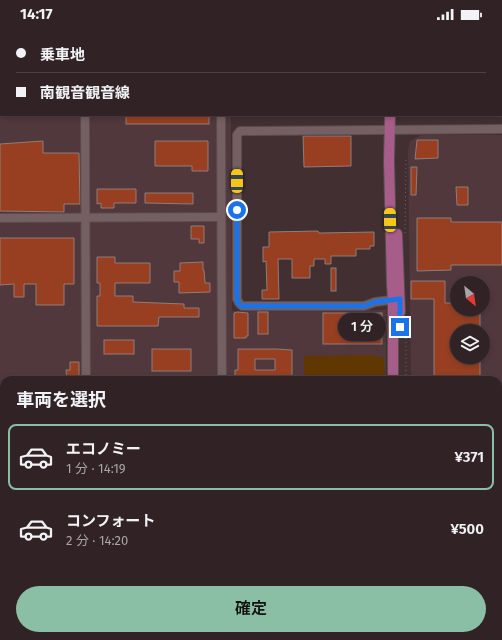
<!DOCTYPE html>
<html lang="ja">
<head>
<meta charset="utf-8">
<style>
	:root { --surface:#312325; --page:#392b2d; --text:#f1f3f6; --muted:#a8a4a7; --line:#4c4042; --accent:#8abfa5 }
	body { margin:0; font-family:"Fira Sans","Noto Sans JP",sans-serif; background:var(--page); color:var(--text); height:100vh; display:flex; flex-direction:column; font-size:15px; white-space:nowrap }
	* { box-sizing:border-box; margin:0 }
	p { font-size:13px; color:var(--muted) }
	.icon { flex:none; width:22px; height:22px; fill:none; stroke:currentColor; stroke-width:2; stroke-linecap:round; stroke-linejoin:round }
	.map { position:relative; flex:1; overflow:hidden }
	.side { position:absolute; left:0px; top:348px; width:502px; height:264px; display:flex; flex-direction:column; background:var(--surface); border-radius:12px 12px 0 0; box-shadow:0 2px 6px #0003,0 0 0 1px var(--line) }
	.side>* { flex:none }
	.hud { position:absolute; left:0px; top:0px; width:502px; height:88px; box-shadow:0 2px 6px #0003,0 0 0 1px var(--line); display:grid; align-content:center; height:88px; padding:0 16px; background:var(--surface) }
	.needle { width:26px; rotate:151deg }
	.tools { position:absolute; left:450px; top:248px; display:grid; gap:8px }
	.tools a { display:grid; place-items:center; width:40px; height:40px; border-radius:50%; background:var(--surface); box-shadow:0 2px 6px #0003,0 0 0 1px var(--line); font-size:20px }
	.end { position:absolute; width:18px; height:18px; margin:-9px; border:5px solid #1a73e8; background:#fff; box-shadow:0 0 0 2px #fff }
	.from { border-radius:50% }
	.bubble { position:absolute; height:28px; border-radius:14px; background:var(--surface); box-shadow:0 2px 6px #0003,0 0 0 1px var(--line); font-size:13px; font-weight:600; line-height:28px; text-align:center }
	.car { position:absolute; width:12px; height:24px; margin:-12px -6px; border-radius:5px; box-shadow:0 0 3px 1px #0007; background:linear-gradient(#f5c518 24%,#345 0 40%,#f5c518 0 76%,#345 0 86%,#f5c518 0) }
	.hud b { display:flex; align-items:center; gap:14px; height:38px; font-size:15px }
	.hud b+b { border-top:1px solid var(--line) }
	.hud i { width:10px; height:10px; background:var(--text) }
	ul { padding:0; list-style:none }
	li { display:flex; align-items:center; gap:12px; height:66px; margin:0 8px 6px; padding:0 8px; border:2px solid transparent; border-radius:8px }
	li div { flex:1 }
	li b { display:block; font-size:15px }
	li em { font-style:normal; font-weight:600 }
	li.active { border-color:var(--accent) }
	li>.icon { width:36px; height:36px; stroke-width:1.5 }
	h2 { padding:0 16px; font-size:18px; line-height:48px }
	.cta { display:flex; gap:8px; margin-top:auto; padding:8px 16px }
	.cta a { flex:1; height:46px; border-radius:24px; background:var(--accent); color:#111; font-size:16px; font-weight:600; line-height:46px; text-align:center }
	.status { display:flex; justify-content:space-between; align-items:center; height:28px; padding:0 20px; background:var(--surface); direction:ltr }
	.status svg { height:11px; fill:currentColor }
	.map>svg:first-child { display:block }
	.built { fill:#51383c; fill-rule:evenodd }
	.green { fill:#613700 }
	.building { fill:#983f22; stroke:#917d77; fill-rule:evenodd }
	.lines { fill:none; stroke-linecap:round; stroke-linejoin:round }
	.minor-casing { stroke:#5a4b4d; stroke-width:10 }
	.major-casing { stroke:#5a4b4d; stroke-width:12 }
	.path { stroke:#746466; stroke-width:1; stroke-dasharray:1 3; stroke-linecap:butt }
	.minor { stroke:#746062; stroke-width:8 }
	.major { stroke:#a65d89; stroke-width:10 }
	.route { stroke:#1a73e8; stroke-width:5 }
</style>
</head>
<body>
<div class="status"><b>14:17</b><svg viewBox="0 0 49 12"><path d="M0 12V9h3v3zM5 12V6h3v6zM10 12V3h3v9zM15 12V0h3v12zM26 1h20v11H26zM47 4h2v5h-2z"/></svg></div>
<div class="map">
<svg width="502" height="612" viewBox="0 0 502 612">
	<rect width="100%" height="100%" fill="#412f31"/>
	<g class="built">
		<polygon points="0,2 1,2 1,87 231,87 232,283 386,282 386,352 4,352 4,608 386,608 386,612 0,612"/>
		<path d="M 421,107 L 502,107 L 502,365 L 498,366 L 498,352 L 411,352 L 408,123 L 410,113 ZM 457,255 L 483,255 L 483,281 L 457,281 ZM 457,303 L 483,303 L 483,329 L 457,329 Z"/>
		<polygon points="498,376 502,376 502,612 410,612 410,608 498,608"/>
	</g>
	<polygon class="green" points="373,327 378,329 384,329 385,352 304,352 304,328"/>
	<g class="building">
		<rect x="126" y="87" width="83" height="9"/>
		<polygon points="303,108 351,108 351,138 304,139"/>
		<polygon points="417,112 438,112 438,130 415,131"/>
		<polygon points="43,113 43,125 79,125 80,176 64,176 64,184 0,183 0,116"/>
		<polygon points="155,113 208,113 208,143 192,143 192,138 155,138"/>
		<polygon points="411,139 417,139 416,167 411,167"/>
		<polygon points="456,159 468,159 468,177 457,177"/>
		<polygon points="97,161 136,161 136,175 114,175 114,180 101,180 101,175 97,176"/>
		<polygon points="145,165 193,165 193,176 145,175"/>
		<polygon points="417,190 451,190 451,194 502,194 502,237 451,237 451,242 417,243"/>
		<polygon points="191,198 204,198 204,215 199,215 199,211 191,211"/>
		<polygon points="318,203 319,205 374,204 374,218 370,218 370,221 356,221 356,228 331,228 331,236 325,236 325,231 314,231 314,238 310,238 310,250 292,250 292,231 278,231 279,271 262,271 262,262 267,262 266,233 263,234 263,219 269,219 269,204"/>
		<polygon points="0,210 74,210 74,256 64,256 64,277 36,277 36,256 24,256 24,269 14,269 14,256 0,257"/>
		<polygon points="97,229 115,229 115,235 150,235 150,255 115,255 115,268 133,268 133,274 184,276 184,280 199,280 199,289 159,289 158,298 97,298 97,268 100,268 100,255 97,255"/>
		<polygon points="203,234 203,242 204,242 205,255 210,255 210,264 179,265 179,254 174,254 174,243 180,243 180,235"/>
		<rect x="331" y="240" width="5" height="23"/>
		<polygon points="411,253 445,253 445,275 457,275 457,281 480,281 480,303 457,303 457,329 480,329 480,352 434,352 434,271 411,271"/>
		<polygon points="237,284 248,285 248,308 246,308 246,310 234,310 234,285"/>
		<rect x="258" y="284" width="10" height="22"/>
		<rect x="323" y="285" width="59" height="31"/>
		<rect x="104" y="312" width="30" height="14"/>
		<rect x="152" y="321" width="39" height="22"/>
		<path d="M 238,321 L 276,321 L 292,322 L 292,352 L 235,352 L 235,342 L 238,342 ZM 255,331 L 275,331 L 275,342 L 255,342 Z"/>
		<polygon points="70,334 79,334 79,348 78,348 78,352 67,352 66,342 70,342"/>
	</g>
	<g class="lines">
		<g class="minor-casing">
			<g id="minor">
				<polyline points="85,87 86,352"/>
				<polyline points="221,87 222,352"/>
				<polyline points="0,190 221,189"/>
				<polyline points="399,271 375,274 364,278 242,278 239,275 237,271 237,107 240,103 245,103 502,101"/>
				<polyline points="498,369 502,369"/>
				<polyline points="0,400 4,400"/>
				<polyline points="0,564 4,564"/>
				<polyline points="87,608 87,612"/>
				<polyline points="224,608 224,612"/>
			</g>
		</g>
		<g class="major-casing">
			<g id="major">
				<polyline points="353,0 354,1"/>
				<polyline points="390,87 389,133 392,258 393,272 393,352"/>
				<polyline points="397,206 400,284"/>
				<polyline points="395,608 395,612"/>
				<polyline points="402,608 402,612"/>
			</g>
		</g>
		<g class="path">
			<polyline points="405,205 406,131"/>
			<polyline points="406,290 406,352"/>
		</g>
		<use href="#minor" class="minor"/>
		<use href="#major" class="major"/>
	</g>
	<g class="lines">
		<polyline class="route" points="237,182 237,271 238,275 242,278 364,278 375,274 400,271 400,299"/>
	</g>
</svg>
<div class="tools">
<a><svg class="needle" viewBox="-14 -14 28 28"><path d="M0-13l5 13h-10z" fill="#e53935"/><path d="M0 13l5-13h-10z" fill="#a8a4a7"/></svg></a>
<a><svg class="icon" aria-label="layers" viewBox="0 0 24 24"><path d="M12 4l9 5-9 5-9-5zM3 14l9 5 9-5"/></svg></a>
</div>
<i class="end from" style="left:237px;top:182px"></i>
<i class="end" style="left:400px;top:299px"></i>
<div class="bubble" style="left:338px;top:285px;width:48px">1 分</div>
<i class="car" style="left:237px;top:153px;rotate:0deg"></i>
<i class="car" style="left:390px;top:192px;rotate:359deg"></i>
<div class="hud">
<b><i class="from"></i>乗車地</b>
<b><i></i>南観音観音線</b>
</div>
<section class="side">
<h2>車両を選択</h2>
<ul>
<li class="active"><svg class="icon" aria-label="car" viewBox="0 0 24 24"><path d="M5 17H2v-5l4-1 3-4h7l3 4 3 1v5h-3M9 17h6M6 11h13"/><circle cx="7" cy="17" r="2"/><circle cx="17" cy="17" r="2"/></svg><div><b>エコノミー</b><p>1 分 · 14:19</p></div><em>¥371</em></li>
<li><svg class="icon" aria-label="car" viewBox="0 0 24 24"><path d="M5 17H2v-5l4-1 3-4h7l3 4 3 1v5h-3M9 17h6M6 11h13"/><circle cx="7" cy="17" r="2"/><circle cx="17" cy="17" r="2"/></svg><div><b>コンフォート</b><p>2 分 · 14:20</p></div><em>¥500</em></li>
</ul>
<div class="cta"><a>確定</a></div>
</section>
</div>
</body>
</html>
